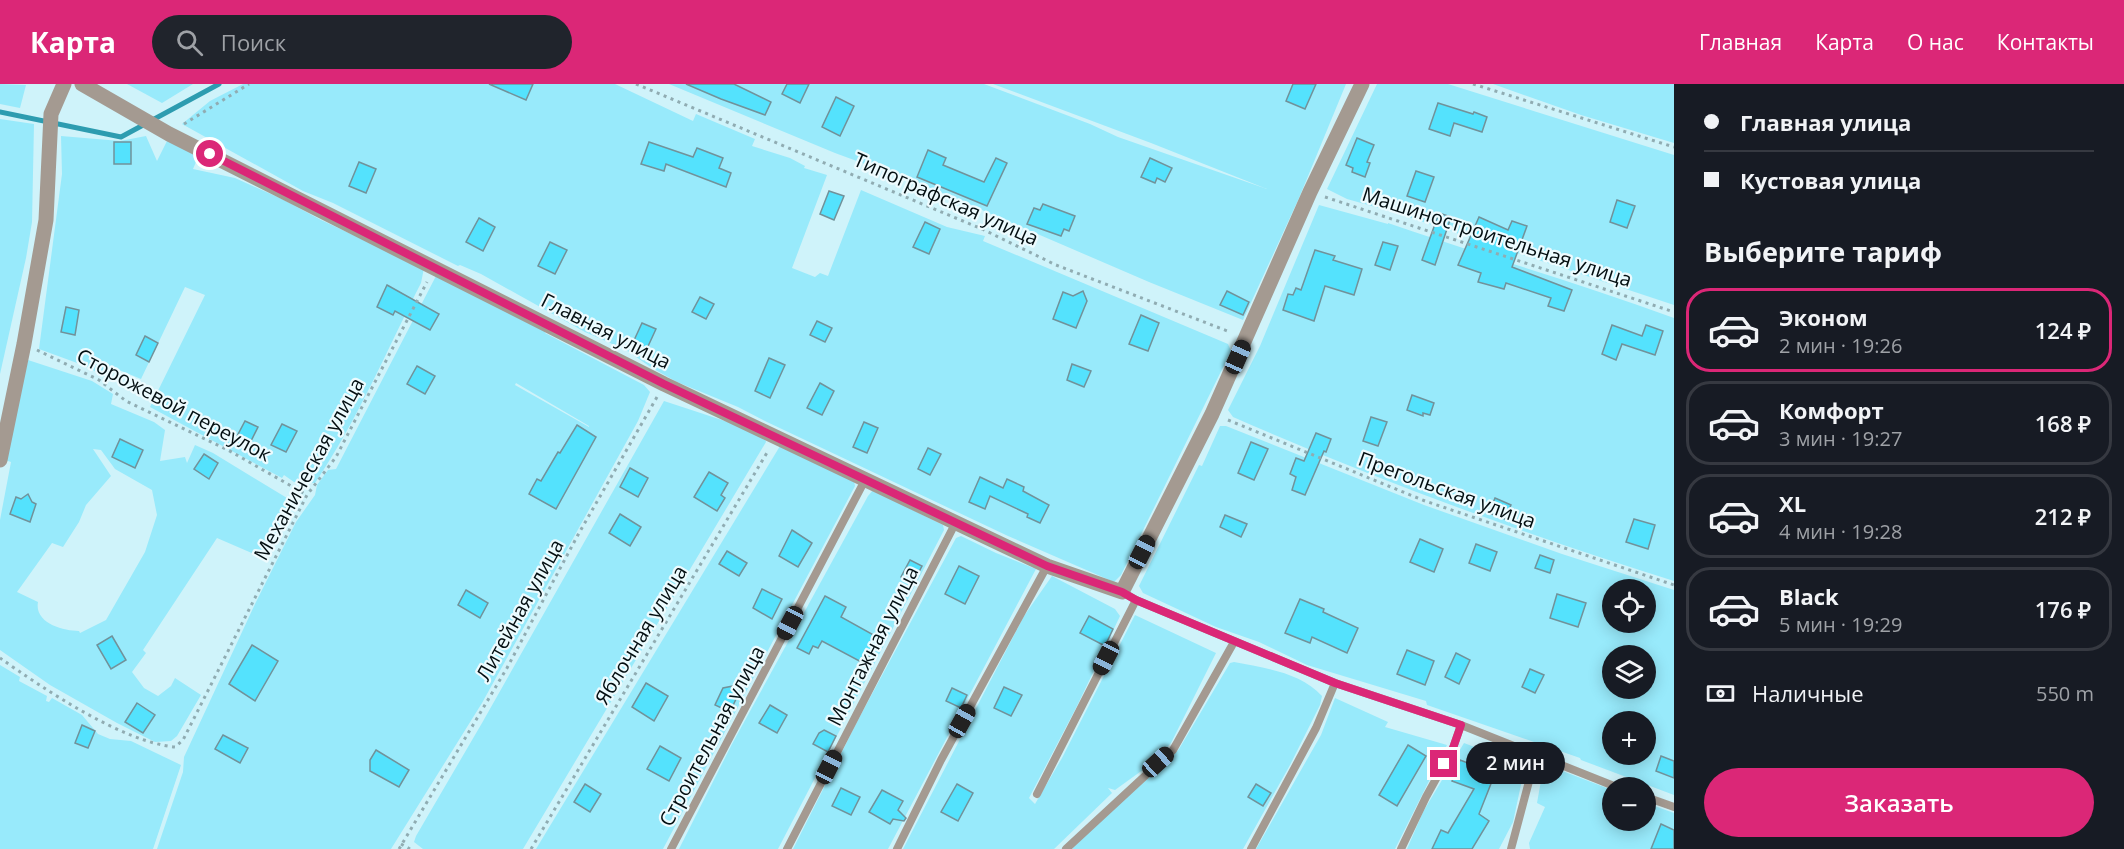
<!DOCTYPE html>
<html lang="ru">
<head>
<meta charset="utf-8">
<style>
	:root { --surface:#171b24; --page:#20242c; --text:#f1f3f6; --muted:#9ea1a6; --line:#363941; --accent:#db2777 }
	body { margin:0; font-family:"Open Sans",sans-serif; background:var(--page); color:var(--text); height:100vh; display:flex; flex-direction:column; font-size:22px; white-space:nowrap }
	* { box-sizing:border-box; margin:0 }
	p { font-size:20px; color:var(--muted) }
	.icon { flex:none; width:33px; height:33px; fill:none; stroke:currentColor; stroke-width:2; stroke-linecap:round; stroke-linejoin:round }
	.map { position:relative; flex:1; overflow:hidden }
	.sheet { display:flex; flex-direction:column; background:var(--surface); width:450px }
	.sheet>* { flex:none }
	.top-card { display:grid; align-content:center; height:132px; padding:0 30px; background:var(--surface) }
	.buttons { position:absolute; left:1602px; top:495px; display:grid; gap:12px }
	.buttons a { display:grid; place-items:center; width:54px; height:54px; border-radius:50%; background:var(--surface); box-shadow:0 3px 15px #0003; font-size:30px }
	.end { position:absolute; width:27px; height:27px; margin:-14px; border:8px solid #db2777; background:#fff; box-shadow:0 0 0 3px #fff }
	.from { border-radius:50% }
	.bubble { position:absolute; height:42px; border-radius:21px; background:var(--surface); box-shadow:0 3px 15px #0003; font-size:20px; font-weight:600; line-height:42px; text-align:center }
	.car { position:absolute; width:18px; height:36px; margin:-18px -9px; border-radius:8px; box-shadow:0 0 4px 2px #0007; background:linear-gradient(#222 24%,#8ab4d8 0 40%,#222 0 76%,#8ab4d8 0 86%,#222 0) }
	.top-card b { display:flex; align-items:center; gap:21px; height:57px; font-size:22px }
	.top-card b+b { border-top:2px solid var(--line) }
	.top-card i { width:15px; height:15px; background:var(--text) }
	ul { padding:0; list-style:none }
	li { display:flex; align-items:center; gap:18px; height:84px; margin:0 12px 9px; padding:0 18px; border:3px solid var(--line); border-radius:24px }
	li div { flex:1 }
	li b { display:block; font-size:22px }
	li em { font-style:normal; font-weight:600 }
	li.selected { border-color:var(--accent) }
	li>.icon { width:54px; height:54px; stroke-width:1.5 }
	h2 { padding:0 30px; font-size:27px; line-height:72px }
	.pay { display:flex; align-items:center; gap:15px; height:66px; padding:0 30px; font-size:22px }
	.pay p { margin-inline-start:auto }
	.action { display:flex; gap:12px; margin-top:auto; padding:12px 30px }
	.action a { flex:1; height:69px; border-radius:36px; background:var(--accent); color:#fff; font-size:24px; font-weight:600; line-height:69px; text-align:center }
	header { display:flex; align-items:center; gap:36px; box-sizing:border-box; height:84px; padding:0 30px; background:var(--accent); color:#fff }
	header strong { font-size:28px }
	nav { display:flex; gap:33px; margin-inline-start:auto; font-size:21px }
	.search { width:420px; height:54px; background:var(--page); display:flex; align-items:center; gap:15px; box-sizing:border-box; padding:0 21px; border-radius:33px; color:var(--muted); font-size:22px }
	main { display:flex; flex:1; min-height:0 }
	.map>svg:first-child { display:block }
	.green { fill:#98eafb; fill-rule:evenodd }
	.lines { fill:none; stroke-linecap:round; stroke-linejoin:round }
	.stream { stroke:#2d9cb0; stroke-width:5 }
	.building { fill:#54e2fd; stroke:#71929a; stroke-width:1.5 }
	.path { stroke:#90acb2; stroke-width:3; stroke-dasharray:3 4.5; stroke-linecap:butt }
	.lane { stroke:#a49a91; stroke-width:8 }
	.street { stroke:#a49a91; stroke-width:15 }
	.route { stroke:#db2777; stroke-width:8 }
	.labels { text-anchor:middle; stroke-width:4.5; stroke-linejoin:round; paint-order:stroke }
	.street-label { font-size:20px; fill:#030e11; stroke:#edfbfe }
</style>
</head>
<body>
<header>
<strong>Карта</strong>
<div class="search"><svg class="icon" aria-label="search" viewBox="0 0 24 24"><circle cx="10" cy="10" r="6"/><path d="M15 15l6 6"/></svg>Поиск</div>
<nav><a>Главная</a><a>Карта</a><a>О нас</a><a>Контакты</a></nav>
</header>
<main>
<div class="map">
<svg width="1674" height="765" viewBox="0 0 1674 765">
	<rect width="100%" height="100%" fill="#cff3fa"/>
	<g class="green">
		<polygon points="0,0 26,1 20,24 0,20"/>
		<polygon points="127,0 193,0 162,19"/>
		<polygon points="243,0 615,0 693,37 696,30 755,55 752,62 790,74 805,82 804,84 827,91 792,184 815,193 820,189 828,192 861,106 947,143 985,152 983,157 1228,260 1231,267 1121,491 1114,498 1008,452 767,338 738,323 677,298 652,284 626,266 585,248 481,190 460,181 458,182 333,119 303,107 182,40 210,17"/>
		<polygon points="669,0 984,0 1090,40 1118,53 1267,105 1151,59 993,0 1346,0 1299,114 1243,236 1149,198 933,105 835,69"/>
		<polygon points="1377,0 1448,0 1674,71 1674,221 1393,128 1347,115 1327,105"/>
		<polygon points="1493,0 1674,0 1674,59 1581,31"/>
		<polygon points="0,35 34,40 32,138 26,174 0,290"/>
		<path d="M 61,52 L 120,57 L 146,52 L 157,77 L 167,57 L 199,71 L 193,85 L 235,94 L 284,116 L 321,136 L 424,184 L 421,199 C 387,266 357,337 315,399 L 294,398 L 284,391 L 282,394 L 150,323 L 205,211 L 185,203 L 141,295 L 112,283 L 106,294 L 88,283 L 39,265 L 62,90 Z"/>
		<path d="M 1319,121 L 1388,140 L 1388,139 C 1483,172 1580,199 1674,234 L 1674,497 C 1524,450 1377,396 1233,333 L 1228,326 L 1260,262 Z"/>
		<path d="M 436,192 L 546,247 L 545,249 L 644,301 L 650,308 L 638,337 L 482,619 L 391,765 L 157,765 L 183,688 L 184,673 L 255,520 L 296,438 L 315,411 L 317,401 L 328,386 L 336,385 ZM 516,299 L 589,342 L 589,343 L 515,301 Z"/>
		<path d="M 28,276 L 92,297 L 113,310 L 111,320 L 154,338 L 165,346 L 160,377 L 185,373 L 187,379 L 195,361 L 213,369 L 287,414 L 290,422 L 265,469 L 254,470 L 217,454 L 143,566 L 146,569 L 132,588 L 144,604 L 158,612 L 171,602 L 175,594 L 201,611 L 177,652 L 171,657 L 155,658 L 117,639 L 50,601 L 0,566 L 0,436 L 11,378 L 5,376 ZM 93,365 L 101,366 L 115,385 L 152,406 L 157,431 L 145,468 L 106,536 L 80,549 L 79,547 C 63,547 34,539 38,518 L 17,508 L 52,459 L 63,463 L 79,438 L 86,421 L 111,392 Z"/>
		<polygon points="664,317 728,338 765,355 766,358 523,765 423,765 414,758 416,752 482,639"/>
		<path d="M 1220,342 L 1226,342 L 1424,421 L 1562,470 L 1674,506 L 1674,711 L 1581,676 L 1580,674 L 1427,621 L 1426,617 L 1307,581 L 1259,558 L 1216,543 L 1143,509 L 1139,502 L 1199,381 L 1202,382 ZM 1612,506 L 1646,506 L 1646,538 L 1612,538 ZM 1612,572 L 1646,572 L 1646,604 L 1612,604 ZM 1612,638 L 1646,638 L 1646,670 L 1612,670 Z"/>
		<polygon points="780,362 854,397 855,402 663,765 536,765"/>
		<polygon points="873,406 943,441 944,446 778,765 679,765 732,660 868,412"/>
		<polygon points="961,452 996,469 1036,485 888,765 793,765 858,636 956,454"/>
		<polygon points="1052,492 1115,525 1120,532 1077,622 1029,714 1035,720 1062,674 1135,531 1216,569 1171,659 1151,680 1115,706 1108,704 1112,709 1054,765 903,765 1024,532"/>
		<path d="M 1234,578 C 1265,584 1300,588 1322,612 L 1320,621 L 1290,681 L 1243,765 L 1072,765 L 1104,733 L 1169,676 L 1179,665 L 1230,579 Z"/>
		<polygon points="0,581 20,593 19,597 47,612 46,617 49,618 52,614 82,631 98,650 110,655 131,657 181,681 153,765 0,765"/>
		<polygon points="1335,614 1388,638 1385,643 1447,661 1395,765 1256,765 1321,651"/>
		<polygon points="1464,659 1525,682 1513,738 1499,765 1407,765 1423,728"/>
		<polygon points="1544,680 1612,706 1612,736 1646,736 1646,719 1674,729 1674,765 1530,765 1529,759 1545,723 1537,719"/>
	</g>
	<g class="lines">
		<polyline class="stream" points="0,28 121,53 219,0"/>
	</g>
	<g class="building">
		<polygon points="489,0 533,0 526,16"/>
		<polygon points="686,0 734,0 771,18 765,31 721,15"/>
		<polygon points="787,0 809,0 800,19 782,10"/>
		<polygon points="1293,0 1316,0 1305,25 1286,17"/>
		<polygon points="836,13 854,22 840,52 822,43"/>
		<polygon points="1438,19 1473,30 1474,28 1487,33 1482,48 1454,39 1450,52 1429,45"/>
		<polygon points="1357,54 1374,61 1367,78 1370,79 1365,93 1352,88 1353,84 1346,81"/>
		<rect x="114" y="58" width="17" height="22"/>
		<polygon points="649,58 693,73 697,64 723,74 719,84 731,89 726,103 666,80 664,87 641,80"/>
		<polygon points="928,66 946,74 943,81 984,98 996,74 1007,79 987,122 917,93"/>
		<polygon points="1150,74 1172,84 1165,98 1157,94 1155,99 1141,93"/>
		<polygon points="359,78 376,85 366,109 349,102"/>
		<polygon points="1416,87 1434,93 1425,118 1407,112"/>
		<polygon points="829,107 844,112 834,136 820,130"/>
		<polygon points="1617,116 1635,122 1627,144 1610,138"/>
		<polygon points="1043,120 1075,132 1069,147 1064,145 1061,152 1027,140 1034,124 1040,126"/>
		<polygon points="1439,129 1451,133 1435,181 1422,176"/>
		<polygon points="1479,133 1508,146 1512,137 1527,142 1512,183 1572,206 1564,227 1548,222 1551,214 1506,199 1504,205 1478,198 1481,189 1458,181"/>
		<polygon points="479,134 495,143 483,167 466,158"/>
		<polygon points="925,138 940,145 929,170 913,163"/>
		<polygon points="550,158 567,166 555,190 538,182"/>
		<polygon points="1383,158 1398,162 1390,186 1375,181"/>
		<polygon points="1315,166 1335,172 1333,176 1362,185 1354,211 1325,202 1314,237 1283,226 1288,210 1293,211 1296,204 1301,206"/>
		<polygon points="387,201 439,230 430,246 395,227 393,231 377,223"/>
		<polygon points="1083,207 1087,217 1076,244 1053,235 1063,208 1073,212"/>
		<polygon points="1227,207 1249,218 1243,231 1220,221"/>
		<polygon points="700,213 714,220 706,235 692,228"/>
		<polygon points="66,223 79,226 75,251 61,248"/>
		<polygon points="1141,231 1159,239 1148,267 1129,260"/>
		<polygon points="817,237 832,244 825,258 810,251"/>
		<polygon points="642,239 656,245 644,271 630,265"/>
		<polygon points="1612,241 1642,252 1646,241 1663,247 1655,271 1622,260 1616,276 1602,270"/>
		<polygon points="145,252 158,259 149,278 136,271"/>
		<polygon points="769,274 785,281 770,314 755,307"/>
		<polygon points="1072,280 1091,287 1084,303 1067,296"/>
		<polygon points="417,282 435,292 425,310 407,300"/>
		<polygon points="820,299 834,307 822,331 807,324"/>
		<polygon points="1412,311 1434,319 1430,331 1423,329 1423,332 1407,326"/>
		<polygon points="1371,333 1387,338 1378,362 1363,357"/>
		<polygon points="245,337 258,343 247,365 234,358"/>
		<polygon points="864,338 878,344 867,369 853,363"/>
		<polygon points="282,340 297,347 286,368 271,361"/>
		<polygon points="577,341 596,353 556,425 529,410 537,395 541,397 558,368 560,369"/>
		<polygon points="1316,349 1331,355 1326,368 1324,367 1305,411 1292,406 1296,393 1290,390 1296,374 1304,377"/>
		<polygon points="120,355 143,366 135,384 112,373"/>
		<polygon points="1251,358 1268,365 1254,396 1238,389"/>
		<polygon points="928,364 941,370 930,391 918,385"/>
		<polygon points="204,370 218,379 209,395 194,385"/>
		<polygon points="630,384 648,394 638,413 620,403"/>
		<polygon points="709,388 728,399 721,411 725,414 717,427 694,413"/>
		<polygon points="980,393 1003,404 1007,395 1024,403 1023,407 1049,421 1040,439 1027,433 1028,430 990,412 985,425 969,418"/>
		<polygon points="28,410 32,418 36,420 30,438 10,430 16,413 21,415"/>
		<polygon points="1495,414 1511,421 1505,435 1489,429"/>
		<polygon points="620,430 641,443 630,462 609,449"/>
		<polygon points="1225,431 1247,440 1241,453 1220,443"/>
		<polygon points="1634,435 1655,441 1648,465 1626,458"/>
		<polygon points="792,446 812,459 798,483 779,472"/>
		<polygon points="1420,455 1443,465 1434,488 1410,478"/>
		<polygon points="1476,460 1497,468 1490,487 1469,479"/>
		<polygon points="727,467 747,479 739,492 719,480"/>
		<polygon points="1540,471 1554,476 1550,489 1535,484"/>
		<polygon points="910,476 922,482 913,499 901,493"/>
		<polygon points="959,482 979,492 965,520 945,510"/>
		<polygon points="762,505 782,515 772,535 753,524"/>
		<polygon points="466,506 488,519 480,534 458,521"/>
		<polygon points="1557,510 1586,519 1578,543 1550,534"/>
		<polygon points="825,512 846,523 841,533 879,554 865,580 822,557 818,564 813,562 809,570 797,564"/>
		<polygon points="1300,515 1324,525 1323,528 1358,544 1347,569 1312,553 1310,559 1285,549"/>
		<polygon points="1089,532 1113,545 1105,562 1080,549"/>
		<polygon points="112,552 126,576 111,585 97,561"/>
		<polygon points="252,561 278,577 255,617 229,600"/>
		<polygon points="1407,566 1434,577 1425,601 1397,590"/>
		<polygon points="1456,569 1470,576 1459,600 1445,593"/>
		<polygon points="1530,585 1544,591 1535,609 1522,603"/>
		<polygon points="646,599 668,612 654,637 632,623"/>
		<polygon points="743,600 730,628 715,621 723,604"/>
		<polygon points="1004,603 1022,611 1011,632 994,624"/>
		<polygon points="952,604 967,611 961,624 946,617"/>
		<polygon points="137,619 155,631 143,649 125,638"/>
		<polygon points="770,621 787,631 777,649 759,639"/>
		<polygon points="82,641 95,647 88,664 75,659"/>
		<polygon points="824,646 836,652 828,668 813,660 819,649"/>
		<polygon points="223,651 248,664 240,679 215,665"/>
		<polygon points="1408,661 1426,672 1397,722 1379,711"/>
		<polygon points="660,662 681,674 669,697 647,685"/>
		<polygon points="376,666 409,686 399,703 370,687 370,676"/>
		<polygon points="1661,672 1674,677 1674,694 1656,687"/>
		<polygon points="1493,673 1500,677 1479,730 1489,737 1472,765 1432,765 1441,746 1448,749 1474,705 1452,697 1460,676 1486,686"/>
		<polygon points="585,700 601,710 590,728 574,718"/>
		<polygon points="957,700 973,709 958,737 941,728"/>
		<polygon points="1256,700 1271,709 1263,722 1248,713"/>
		<polygon points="841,704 860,713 851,731 832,722"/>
		<polygon points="882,706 903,717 898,726 906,734 904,737 893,735 890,740 869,728"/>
		<polygon points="1661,740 1674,746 1674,765 1651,765"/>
	</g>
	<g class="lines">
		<g class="path">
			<polyline points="636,0 982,145 1056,181 1230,248"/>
			<polyline points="1473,0 1674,63"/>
			<polyline points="184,40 249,0"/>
			<polyline points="1325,113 1674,228"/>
			<polyline points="37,266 99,296 126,317 228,366 307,411"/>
			<polyline points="1228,336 1425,417 1674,501"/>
			<path d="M 0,574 C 44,605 122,658 175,663 L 183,656 L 307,411 L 336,373 L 427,198"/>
			<polyline points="401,760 410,765"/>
			<polyline points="399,765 507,584 579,449 657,313"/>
			<polyline points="531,765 768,367"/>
		</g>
		<g class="lane">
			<polyline points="1122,508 1136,516 1335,599 1461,641 1619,704"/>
			<polyline points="1037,710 1136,516"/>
			<polyline points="1646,713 1674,723"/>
			<polyline points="671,765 865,396"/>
			<polyline points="787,765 956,438"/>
			<polyline points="897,765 941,676 1047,482"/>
			<polyline points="1066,765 1173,666 1234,558"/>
			<polyline points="1251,765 1316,644 1335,599"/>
			<polyline points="1401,765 1426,713 1453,664 1461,641"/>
			<polyline points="1511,765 1536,671"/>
		</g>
		<g class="street">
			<polyline points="82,0 169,50 664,300 1047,482 1122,508 1212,330 1310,108 1362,0"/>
			<polyline points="0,376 24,260 46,136 51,30 64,0"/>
		</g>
	</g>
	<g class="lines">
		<polyline class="route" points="210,70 664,300 1047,482 1122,508 1136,516 1335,599 1461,641 1453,664 1444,680"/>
	</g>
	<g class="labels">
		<g class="street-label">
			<text transform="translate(946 115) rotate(24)" y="7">Типографская улица</text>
			<text transform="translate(1497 153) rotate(18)" y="7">Машиностроительная улица</text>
			<text transform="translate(606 247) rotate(27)" y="7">Главная улица</text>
			<text transform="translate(174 321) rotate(28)" y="7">Сторожевой переулок</text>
			<text transform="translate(309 385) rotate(-61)" y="7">Механическая улица</text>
			<text transform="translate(1447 406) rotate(20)" y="7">Прегольская улица</text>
			<text transform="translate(520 526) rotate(-61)" y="7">Литейная улица</text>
			<text transform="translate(641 551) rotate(-59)" y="7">Яблочная улица</text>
			<text transform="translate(873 562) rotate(-63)" y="7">Монтажная улица</text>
			<text transform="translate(712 652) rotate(-62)" y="7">Строительная улица</text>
		</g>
	</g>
</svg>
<div class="buttons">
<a><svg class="icon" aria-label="locate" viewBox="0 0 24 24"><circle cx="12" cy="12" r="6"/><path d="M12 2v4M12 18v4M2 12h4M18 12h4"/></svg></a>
<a><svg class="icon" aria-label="layers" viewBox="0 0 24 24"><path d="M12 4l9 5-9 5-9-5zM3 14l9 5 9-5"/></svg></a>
<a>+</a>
<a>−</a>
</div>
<i class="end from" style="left:210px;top:70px"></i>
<i class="end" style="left:1444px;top:680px"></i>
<div class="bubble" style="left:1466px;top:658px;width:99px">2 мин</div>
<i class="car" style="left:1238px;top:273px;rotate:24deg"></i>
<i class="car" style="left:1142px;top:468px;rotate:27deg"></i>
<i class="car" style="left:790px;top:539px;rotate:208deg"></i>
<i class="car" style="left:1106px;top:574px;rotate:207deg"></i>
<i class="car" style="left:962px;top:637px;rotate:29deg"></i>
<i class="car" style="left:1158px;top:678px;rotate:48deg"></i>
<i class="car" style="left:829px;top:683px;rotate:27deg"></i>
</div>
<section class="sheet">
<div class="top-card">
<b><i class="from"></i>Главная улица</b>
<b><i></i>Кустовая улица</b>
</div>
<h2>Выберите тариф</h2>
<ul>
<li class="selected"><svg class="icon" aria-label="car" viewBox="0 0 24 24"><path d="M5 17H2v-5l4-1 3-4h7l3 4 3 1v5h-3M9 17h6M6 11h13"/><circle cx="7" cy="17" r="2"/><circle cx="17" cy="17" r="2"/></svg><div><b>Эконом</b><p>2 мин · 19:26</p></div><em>124 ₽</em></li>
<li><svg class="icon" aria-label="car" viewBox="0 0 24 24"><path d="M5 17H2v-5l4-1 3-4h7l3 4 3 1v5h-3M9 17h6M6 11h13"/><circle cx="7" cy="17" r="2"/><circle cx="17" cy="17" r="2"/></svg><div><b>Комфорт</b><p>3 мин · 19:27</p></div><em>168 ₽</em></li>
<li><svg class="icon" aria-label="car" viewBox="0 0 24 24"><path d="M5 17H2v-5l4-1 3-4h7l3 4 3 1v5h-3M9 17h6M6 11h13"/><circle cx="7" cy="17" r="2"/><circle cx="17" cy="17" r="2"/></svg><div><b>XL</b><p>4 мин · 19:28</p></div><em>212 ₽</em></li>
<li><svg class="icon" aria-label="car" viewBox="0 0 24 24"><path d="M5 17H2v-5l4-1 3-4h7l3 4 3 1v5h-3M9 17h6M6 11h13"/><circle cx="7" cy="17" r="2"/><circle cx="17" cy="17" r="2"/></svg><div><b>Black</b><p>5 мин · 19:29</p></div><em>176 ₽</em></li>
</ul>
<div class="pay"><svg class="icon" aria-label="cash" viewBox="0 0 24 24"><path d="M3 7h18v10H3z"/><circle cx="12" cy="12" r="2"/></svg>Наличные<p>550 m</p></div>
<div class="action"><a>Заказать</a></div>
</section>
</main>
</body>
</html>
